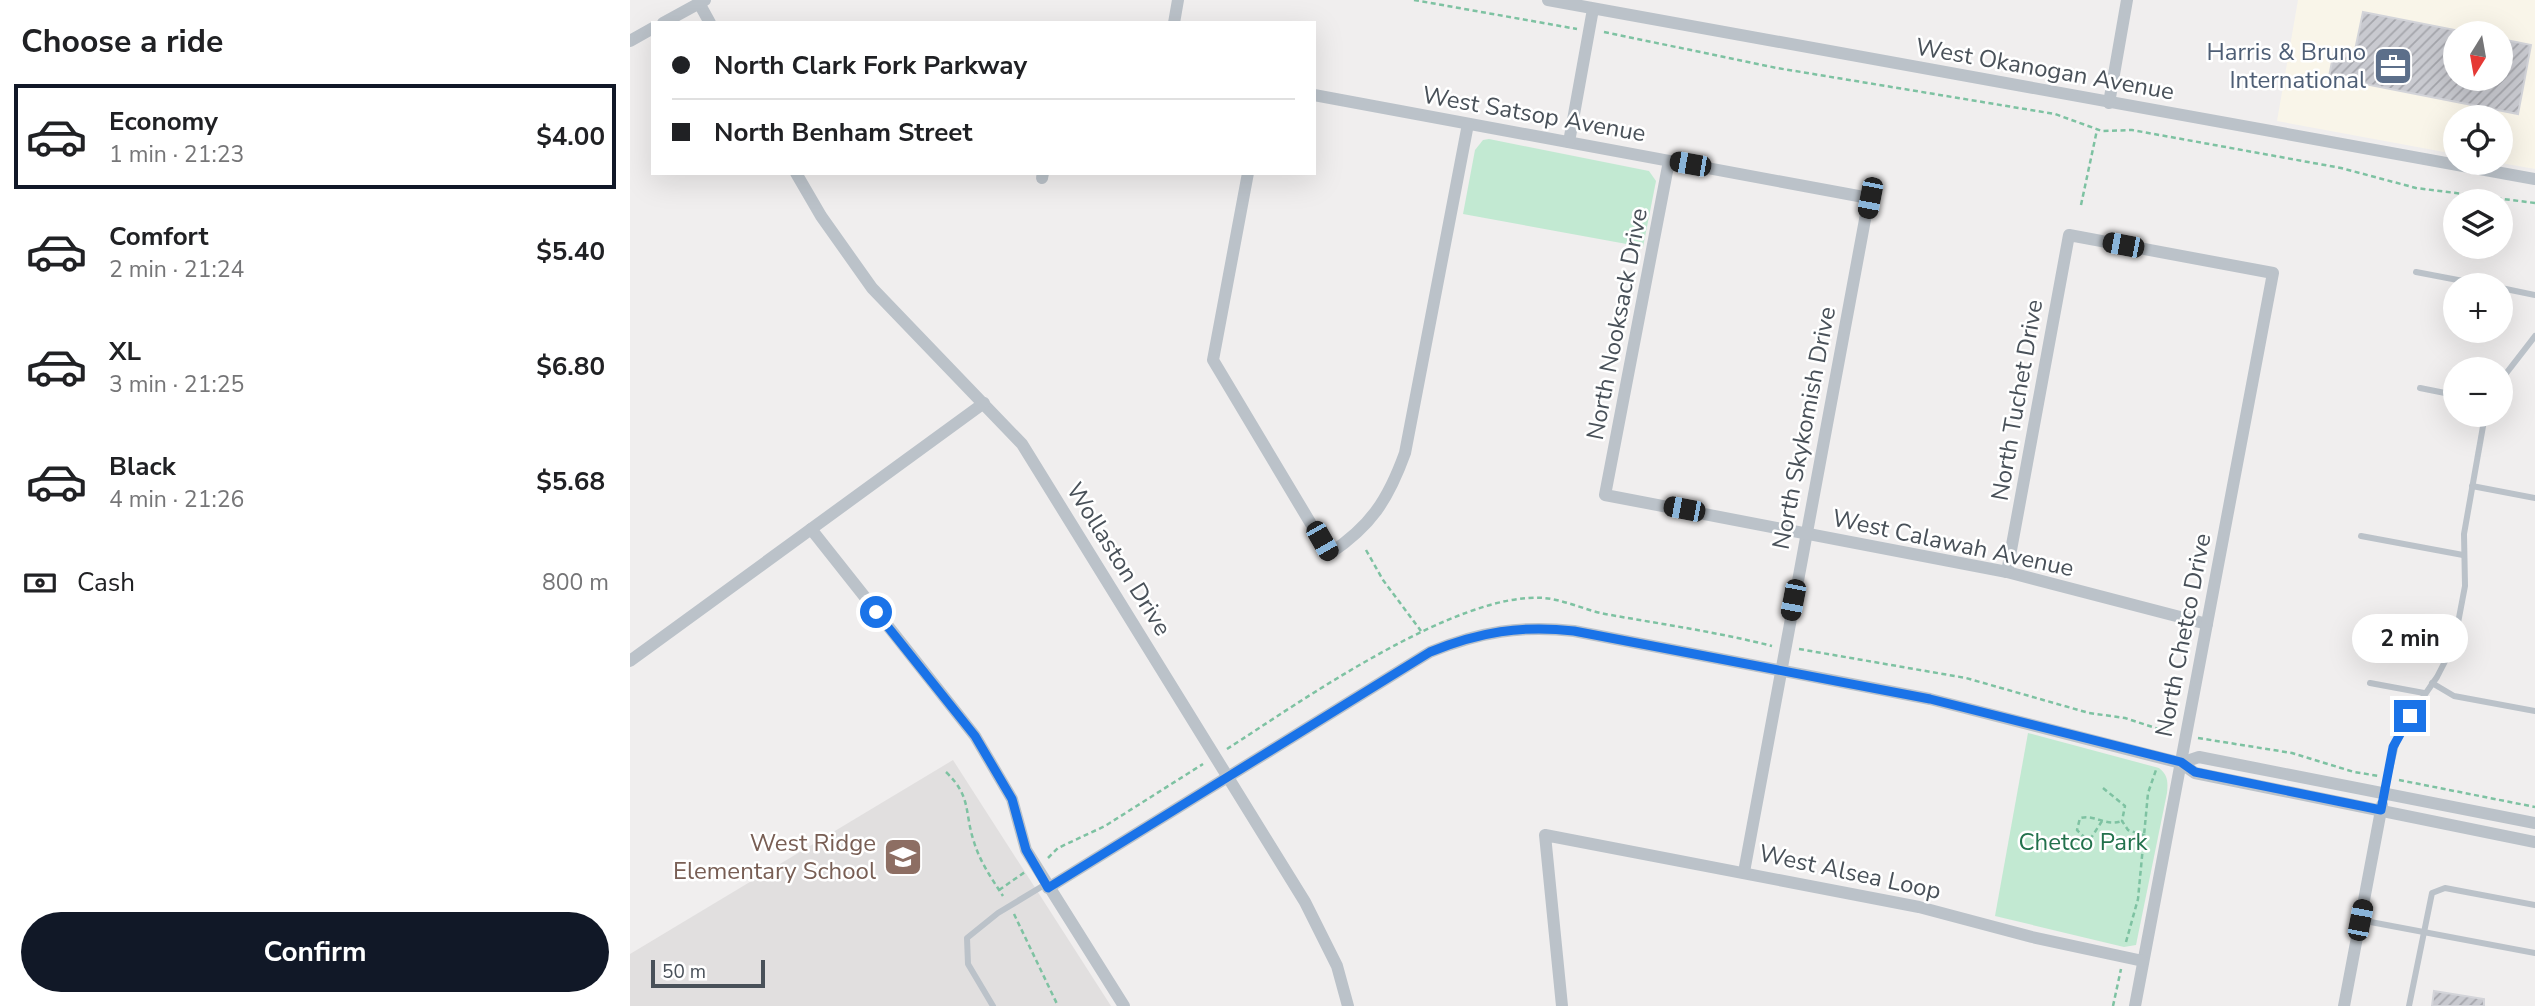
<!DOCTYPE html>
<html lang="en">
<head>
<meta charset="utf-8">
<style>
	:root { --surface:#fff; --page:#f6f6f6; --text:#202124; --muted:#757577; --line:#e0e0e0; --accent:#111827 }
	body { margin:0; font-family:"Nunito Sans",sans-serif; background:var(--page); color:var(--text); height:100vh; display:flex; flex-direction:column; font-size:26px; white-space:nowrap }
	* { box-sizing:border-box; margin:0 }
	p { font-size:23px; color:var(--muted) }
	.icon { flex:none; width:38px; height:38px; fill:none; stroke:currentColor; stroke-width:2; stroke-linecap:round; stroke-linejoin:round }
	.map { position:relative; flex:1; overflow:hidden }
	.drawer { display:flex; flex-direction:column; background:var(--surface); width:630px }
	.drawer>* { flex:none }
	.top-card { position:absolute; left:21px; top:21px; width:665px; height:154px; border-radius:0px; box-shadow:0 7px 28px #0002; display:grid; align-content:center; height:154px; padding:0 21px; background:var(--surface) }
	.needle { width:46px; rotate:191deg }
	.fabs { position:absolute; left:1813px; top:21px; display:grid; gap:14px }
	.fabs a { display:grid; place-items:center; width:70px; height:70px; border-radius:50%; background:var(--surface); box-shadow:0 7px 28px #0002; font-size:35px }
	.scale { position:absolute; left:21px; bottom:18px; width:114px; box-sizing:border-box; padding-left:7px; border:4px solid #495159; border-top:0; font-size:19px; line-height:24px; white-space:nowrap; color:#495159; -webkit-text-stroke:5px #fff; paint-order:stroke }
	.end { position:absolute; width:32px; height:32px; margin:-16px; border:9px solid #1a73e8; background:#fff; box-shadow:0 0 0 4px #fff }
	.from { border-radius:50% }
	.bubble { position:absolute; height:49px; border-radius:24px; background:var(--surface); box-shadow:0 7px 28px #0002; font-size:23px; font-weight:700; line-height:49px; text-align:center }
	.car { position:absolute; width:21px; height:42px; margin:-21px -10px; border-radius:9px; box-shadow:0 0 5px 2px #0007; background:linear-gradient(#222 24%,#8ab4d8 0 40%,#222 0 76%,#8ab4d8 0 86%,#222 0) }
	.top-card b { display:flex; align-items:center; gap:24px; height:66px; font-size:26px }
	.top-card b+b { border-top:2px solid var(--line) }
	.top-card i { width:18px; height:18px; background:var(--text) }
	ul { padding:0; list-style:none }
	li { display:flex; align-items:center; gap:21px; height:105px; margin:0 14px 10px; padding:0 7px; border:4px solid transparent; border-radius:0px }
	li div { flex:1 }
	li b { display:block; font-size:26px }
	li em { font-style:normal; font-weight:700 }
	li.on { border-color:var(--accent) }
	li>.icon { width:63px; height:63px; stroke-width:1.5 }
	h2 { padding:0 21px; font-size:32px; line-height:84px }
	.pay { display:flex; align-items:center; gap:18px; height:77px; padding:0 21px; font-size:26px }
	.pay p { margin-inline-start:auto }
	.button { display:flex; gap:14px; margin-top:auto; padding:14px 21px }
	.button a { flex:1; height:80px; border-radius:42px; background:var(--accent); color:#fff; font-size:28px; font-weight:700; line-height:80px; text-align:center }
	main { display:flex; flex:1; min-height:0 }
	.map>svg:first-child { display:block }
	.commercial { fill:#f9f5e9; fill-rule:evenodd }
	.education { fill:#e1dfdf }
	.park { fill:#c2e9d2 }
	.building { fill:url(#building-hatch); stroke:#d3d4d9; stroke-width:2 }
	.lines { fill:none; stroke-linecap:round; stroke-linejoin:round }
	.path { stroke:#7ec2a2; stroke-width:2.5; stroke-dasharray:5 3.5; stroke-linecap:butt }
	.service { stroke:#bbc2c9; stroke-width:6 }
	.minor { stroke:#bbc2c9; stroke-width:12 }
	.route { stroke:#1a73e8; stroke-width:9 }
	.labels { text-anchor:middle; stroke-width:5; stroke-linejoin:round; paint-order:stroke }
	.service-label { font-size:24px; fill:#4e5e75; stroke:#fff; text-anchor:end }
	.street-label { font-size:24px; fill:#495159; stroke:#fff }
	.park-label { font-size:24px; fill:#22714c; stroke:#fff }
	.education-label { font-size:24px; fill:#785e54; stroke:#fff; text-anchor:end }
</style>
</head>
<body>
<main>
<section class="drawer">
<h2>Choose a ride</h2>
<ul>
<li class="on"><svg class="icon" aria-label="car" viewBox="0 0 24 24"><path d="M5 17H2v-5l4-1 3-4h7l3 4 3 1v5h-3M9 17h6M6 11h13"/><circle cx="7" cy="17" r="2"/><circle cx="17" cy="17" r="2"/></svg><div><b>Economy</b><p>1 min · 21:23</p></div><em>$4.00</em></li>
<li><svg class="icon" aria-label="car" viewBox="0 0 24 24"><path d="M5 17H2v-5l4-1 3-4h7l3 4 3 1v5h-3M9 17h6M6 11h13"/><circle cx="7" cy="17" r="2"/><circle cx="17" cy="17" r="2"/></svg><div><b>Comfort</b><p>2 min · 21:24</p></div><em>$5.40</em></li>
<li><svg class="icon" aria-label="car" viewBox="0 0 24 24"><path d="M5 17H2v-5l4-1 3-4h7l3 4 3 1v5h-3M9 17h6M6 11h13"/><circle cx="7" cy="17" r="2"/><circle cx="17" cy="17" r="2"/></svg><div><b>XL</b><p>3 min · 21:25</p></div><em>$6.80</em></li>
<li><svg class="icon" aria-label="car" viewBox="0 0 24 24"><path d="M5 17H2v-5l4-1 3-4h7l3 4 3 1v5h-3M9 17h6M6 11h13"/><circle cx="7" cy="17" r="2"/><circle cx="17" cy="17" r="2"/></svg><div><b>Black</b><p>4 min · 21:26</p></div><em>$5.68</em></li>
</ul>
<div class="pay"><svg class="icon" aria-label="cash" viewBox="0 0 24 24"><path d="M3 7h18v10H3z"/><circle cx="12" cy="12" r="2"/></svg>Cash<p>800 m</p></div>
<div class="button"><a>Confirm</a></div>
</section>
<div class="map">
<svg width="1905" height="1006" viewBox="0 0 1905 1006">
	<defs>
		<pattern id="building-hatch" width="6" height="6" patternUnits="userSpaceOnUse" patternTransform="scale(1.75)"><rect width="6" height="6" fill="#c9cad0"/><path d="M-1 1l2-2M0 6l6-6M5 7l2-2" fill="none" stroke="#a5a6ac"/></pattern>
	</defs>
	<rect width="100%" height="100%" fill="#f0eeee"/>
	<path class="commercial" d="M 1668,0 L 1905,0 L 1905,169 L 1871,163 L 1871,117 L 1825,117 L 1825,154 L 1647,121 ZM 1825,33 L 1871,33 L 1871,79 L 1825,79 Z"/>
	<polygon class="education" points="323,760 481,1006 0,1006 0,954"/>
	<g class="park">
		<polygon points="859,139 1019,171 1026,181 1013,247 833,214 845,150 853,140"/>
		<path d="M 1398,733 L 1529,768 C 1538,775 1538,782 1537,793 L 1506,945 L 1494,947 L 1365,916 Z"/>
	</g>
	<g class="building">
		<polygon points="1733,12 1825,30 1825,79 1871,79 1871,39 1901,45 1888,114 1699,77 1704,51 1724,55"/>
		<polygon points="1804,991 1854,999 1854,1006 1802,1006"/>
	</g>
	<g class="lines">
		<g class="path">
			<polyline points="784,0 947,29"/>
			<polyline points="974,32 1147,68 1425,114 1472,131 1502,130 1711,168 1786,188 1905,203"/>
			<polyline points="1451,205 1467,130"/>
			<polyline points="736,550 753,580 791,631"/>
			<polyline points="1169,649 1336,678 1459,713 1495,718 1544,734"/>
			<polyline points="1568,738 1662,753 1724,772 1749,776"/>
			<path d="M 597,749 C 670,702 827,591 914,598 C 935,600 955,610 975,614 C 1031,624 1087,632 1142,646"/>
			<path d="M 316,772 C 342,797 334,812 344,842 C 350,862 362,879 373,896"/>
			<polyline points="1769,780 1905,807"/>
			<polyline points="1473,788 1495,806 1492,821 1498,830 1516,836"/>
			<path d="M 1472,821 L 1461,838 L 1454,837 L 1447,830 L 1450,818 C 1466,814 1475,827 1492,821"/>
			<polyline points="418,858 428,848 475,826 573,764"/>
			<polyline points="369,890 395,872"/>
			<polyline points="384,914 428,1006"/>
			<polyline points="1496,942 1508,899 1518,793 1526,770"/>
			<polyline points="1483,1006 1491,969"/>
		</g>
		<g class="service">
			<polyline points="1786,272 1854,285"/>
			<polyline points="1871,288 1905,295"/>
			<polyline points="1871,380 1905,336"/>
			<polyline points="1790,388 1825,395"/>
			<polyline points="1842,486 1905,498"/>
			<polyline points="1731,536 1833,555"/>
			<polyline points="1740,683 1794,693"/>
			<polyline points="1802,683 1824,696 1905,711"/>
			<polyline points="1754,794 1769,732 1807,677 1824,644 1835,586 1834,534 1855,415"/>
			<polyline points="1730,920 1905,953"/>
			<polyline points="363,1006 338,964 337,938 368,913 416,884"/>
			<polyline points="1779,1006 1802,893 1815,888 1905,905"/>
		</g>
		<g class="minor">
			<polyline points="918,0 1905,179"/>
			<polyline points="69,3 80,23"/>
			<polyline points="33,23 75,0"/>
			<polyline points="544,23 548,0"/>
			<polyline points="0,41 23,28"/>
			<polyline points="684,95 1239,198 1114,872"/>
			<polyline points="1479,103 1497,0"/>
			<polyline points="939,142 963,9"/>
			<polyline points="1039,161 975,495 1377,572 1577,624"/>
			<polyline points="166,173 191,216 242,288 392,444 675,902 707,966 718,1006"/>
			<path d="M 618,173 L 583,360 L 699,554 C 741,526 758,500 775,453 L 838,124"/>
			<polyline points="412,178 413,173"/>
			<polyline points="181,529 345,736 382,799 396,850 494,1006"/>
			<polyline points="1377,572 1439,235 1643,273 1505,1006"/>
			<polyline points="0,661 354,403"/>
			<polyline points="1905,823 1579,759 1569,757 1551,763 1565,773 1905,842"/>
			<path d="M 418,888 L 800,652 C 849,632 891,625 944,631 L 1300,699 L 1551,763"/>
			<polyline points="932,1006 915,835 1289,907 1402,937 1513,961"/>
			<polyline points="1714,1006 1752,805"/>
		</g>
	</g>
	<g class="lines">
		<path class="route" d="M 246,612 L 345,736 L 382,799 L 396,850 L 418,888 L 800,652 C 849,632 891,625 944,631 L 1300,699 L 1551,762 L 1565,772 L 1751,810 L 1763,747 L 1780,716"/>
	</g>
	<defs>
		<g id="office-square" transform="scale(2.0125)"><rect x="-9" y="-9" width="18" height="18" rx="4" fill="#5c6f8a" stroke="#fff"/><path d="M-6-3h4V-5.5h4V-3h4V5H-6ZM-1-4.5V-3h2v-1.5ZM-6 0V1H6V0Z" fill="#fff"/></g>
		<g id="school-square" transform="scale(2.0125)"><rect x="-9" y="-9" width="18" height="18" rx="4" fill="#8d6e63" stroke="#fff"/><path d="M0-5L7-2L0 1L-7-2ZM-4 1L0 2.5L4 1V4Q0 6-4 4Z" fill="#fff"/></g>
	</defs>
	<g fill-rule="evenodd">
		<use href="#office-square" x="1763" y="66"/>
		<use href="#school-square" x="273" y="857"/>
	</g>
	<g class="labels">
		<g class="service-label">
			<text x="1736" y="60">Harris &amp; Bruno<tspan x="1736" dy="28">International</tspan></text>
		</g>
		<g class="street-label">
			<text transform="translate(1415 69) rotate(10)" y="8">West Okanogan Avenue</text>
			<text transform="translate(904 114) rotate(10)" y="8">West Satsop Avenue</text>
			<text transform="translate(987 324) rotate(-79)" y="8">North Nooksack Drive</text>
			<text transform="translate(1387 400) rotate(-80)" y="8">North Tuchet Drive</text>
			<text transform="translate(1174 428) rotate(-79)" y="8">North Skykomish Drive</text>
			<text transform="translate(1323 543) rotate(12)" y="8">West Calawah Avenue</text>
			<text transform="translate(489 559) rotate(58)" y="8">Wollaston Drive</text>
			<text transform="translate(1553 635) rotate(-79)" y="8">North Chetco Drive</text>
			<text transform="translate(1220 872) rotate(12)" y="8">West Alsea Loop</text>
		</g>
		<g class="park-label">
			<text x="1453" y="850">Chetco Park</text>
		</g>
		<g class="education-label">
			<text x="246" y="851">West Ridge<tspan x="246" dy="28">Elementary School</tspan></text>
		</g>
	</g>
</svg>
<div class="fabs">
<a><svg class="needle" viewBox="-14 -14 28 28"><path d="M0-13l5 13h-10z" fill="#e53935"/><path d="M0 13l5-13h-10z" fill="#757577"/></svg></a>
<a><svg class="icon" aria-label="locate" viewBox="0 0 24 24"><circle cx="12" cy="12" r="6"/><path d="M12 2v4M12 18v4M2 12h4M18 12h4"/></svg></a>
<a><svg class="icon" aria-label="layers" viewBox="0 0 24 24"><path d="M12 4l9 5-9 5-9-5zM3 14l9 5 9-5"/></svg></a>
<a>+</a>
<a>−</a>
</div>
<div class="scale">50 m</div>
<i class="end from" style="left:246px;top:612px"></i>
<i class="end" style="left:1780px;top:716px"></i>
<div class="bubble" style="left:1722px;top:614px;width:116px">2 min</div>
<i class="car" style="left:1060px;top:164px;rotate:280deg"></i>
<i class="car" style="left:1240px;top:198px;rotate:191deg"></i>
<i class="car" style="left:1493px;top:245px;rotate:281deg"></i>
<i class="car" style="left:1054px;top:509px;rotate:281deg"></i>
<i class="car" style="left:692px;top:541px;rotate:150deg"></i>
<i class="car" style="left:1163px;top:600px;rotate:191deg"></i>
<i class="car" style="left:1730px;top:920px;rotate:11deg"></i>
<div class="top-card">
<b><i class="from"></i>North Clark Fork Parkway</b>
<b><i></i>North Benham Street</b>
</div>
</div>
</main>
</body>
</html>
